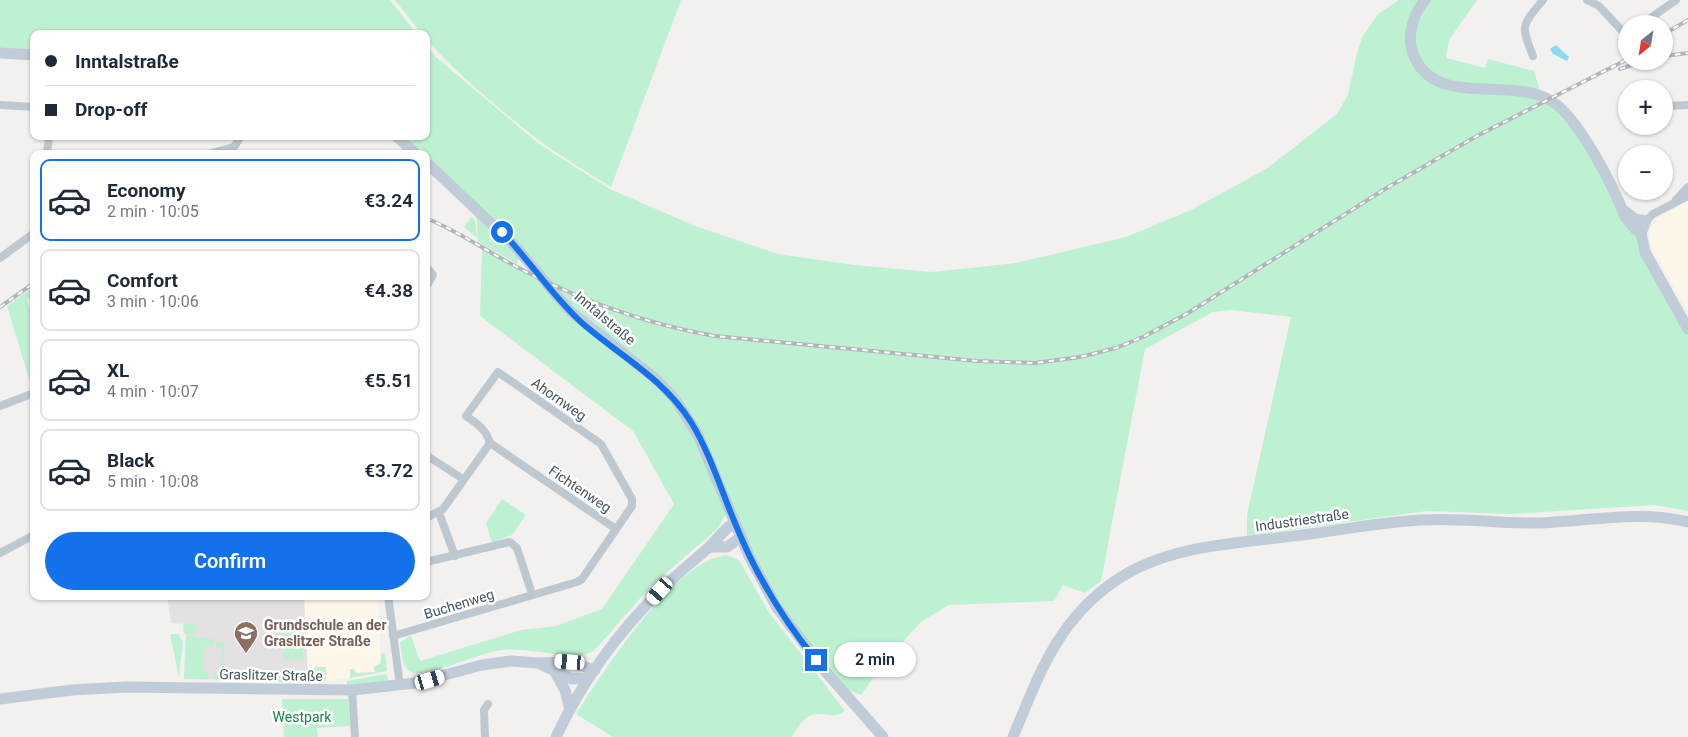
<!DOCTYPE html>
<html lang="en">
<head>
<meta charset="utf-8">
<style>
	:root { --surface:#fff; --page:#f6f6f7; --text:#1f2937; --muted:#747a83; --line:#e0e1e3; --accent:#1271eb }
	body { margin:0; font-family:Roboto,sans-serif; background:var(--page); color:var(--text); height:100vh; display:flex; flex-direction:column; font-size:19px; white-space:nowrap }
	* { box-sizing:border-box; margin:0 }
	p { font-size:16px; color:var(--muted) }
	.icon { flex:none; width:28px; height:28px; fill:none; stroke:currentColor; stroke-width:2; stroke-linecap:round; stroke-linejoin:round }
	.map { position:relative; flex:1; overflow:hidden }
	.details { position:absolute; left:30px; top:150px; width:400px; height:450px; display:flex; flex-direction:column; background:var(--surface); border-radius:10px; box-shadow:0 1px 4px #0004 }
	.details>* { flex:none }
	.guide { position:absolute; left:30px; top:30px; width:400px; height:110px; border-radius:10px; box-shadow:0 1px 4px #0004; display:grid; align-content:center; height:110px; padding:0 15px; background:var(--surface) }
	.needle { width:32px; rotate:210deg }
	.tools { position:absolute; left:1618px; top:15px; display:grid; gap:10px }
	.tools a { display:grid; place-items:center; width:55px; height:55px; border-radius:50%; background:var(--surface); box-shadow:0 1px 4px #0004; font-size:25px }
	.end { position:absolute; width:22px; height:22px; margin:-11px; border:6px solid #1271eb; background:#fff; box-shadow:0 0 0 2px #fff }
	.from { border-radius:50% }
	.bubble { position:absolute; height:35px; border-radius:18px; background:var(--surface); box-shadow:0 1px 4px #0004; font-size:16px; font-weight:600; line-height:35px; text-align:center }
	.car { position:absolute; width:15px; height:30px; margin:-15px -8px; border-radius:6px; box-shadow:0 0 4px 1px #0007; background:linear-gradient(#fff 24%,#345 0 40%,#fff 0 76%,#345 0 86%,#fff 0) }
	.guide b { display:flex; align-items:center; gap:18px; height:48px; font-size:19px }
	.guide b+b { border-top:1px solid var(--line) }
	.guide i { width:12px; height:12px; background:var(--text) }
	ul { padding:9px 0 0; list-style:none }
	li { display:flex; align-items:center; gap:15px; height:82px; margin:0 10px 8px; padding:0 5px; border:2px solid var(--line); border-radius:10px }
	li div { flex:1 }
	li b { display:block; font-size:19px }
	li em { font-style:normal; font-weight:600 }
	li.on { border-color:var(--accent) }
	li>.icon { width:45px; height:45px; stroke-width:1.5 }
	.button { display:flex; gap:10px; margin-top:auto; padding:10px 15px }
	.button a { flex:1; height:58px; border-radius:30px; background:var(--accent); color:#fff; font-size:20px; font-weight:600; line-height:58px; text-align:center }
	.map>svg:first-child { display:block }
	.commercial { fill:#fdf7ea }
	.education { fill:#e4e1e2 }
	.green { fill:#bef1d2 }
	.water { fill:#89dbf0 }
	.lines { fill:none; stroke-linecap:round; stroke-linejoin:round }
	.street { stroke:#bec8d0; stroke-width:8 }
	.secondary { stroke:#c0ccd8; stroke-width:11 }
	.rail-casing { stroke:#b2b6bb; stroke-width:4 }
	.rail { stroke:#fff; stroke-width:2; stroke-dasharray:5.5; stroke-linecap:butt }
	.route { stroke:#1271eb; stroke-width:6 }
	.labels { text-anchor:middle; stroke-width:5; stroke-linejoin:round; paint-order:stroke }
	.street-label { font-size:14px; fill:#47545f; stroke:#fff }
	.education-label { font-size:14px; font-weight:bold; fill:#785e54; stroke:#fff; text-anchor:start }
	.park-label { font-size:14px; fill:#14844c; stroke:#fff }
</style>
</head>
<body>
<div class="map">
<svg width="1688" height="737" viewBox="0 0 1688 737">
	<rect width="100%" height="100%" fill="#f3f0f0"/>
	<g class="commercial">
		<polygon points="1688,200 1688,311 1652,248 1649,237 1650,230 1657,219"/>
		<polygon points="304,596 378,596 381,661 375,672 357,674 350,669 350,678 326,681 326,667 313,669 313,682 308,678"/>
	</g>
	<polygon class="education" points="167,596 304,596 308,678 230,672 229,680 184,679 186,636 183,630 183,624 171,623"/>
	<g class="green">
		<polygon points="0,0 390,0 417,34 34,34 34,52 0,49"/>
		<path d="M 395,0 L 681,0 L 611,187 C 587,172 563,158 540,141 C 522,128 426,49 426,34 L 422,34 Z"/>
		<polygon points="1399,0 1421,0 1407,33 1428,80 1537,96 1569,119 1638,238 1688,335 1688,511 1654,505 1511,514 1427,511 1247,536 1247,515 1291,317 1230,310 1213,312 1145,349 1101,581 1085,593 1063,585 1054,601 949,605 922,621 884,662 861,695 844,688 799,633 763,576 694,421 589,324 426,158 426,154 422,154 401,136 426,136 426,45 436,57 539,144 610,189 695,226 778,254 854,265 932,272 1016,263 1126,237 1191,210 1266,169 1337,114 1348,95 1357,53 1363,36 1378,14"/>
		<polygon points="1429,0 1477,0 1449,40 1446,58 1485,68 1488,59 1534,71 1540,91 1522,86 1475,85 1433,76 1416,52 1416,28"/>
		<polygon points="476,213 520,256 517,264 478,242"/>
		<polygon points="471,217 475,220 477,238 464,227"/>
		<path d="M 482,250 L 541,282 L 652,380 L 689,425 L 727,512 L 717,529 L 650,587 L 594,651 C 574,662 528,647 503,650 C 477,653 438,674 414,673 C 401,668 402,654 400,642 L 411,636 L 420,661 L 521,630 L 556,626 L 602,609 L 674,504 L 633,431 L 480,316 Z"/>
		<polygon points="34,287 34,295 27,299 34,323 34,387 32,388 7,306"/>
		<polygon points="502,499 526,515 512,535 492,543 486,523"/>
		<path d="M 726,555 L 739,560 L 768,611 L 845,711 C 827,725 814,696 792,737 L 613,737 L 576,714 C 604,671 673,562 726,555 Z"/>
		<polygon points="184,624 197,625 196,634 184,633"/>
		<polygon points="302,629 303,659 283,660 282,630"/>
		<polygon points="170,634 178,634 183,642 179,678"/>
		<polygon points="186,636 213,639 214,647 205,646 203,671 208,672 208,679 184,679"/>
		<polygon points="216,642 224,643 225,645 221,680 213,679 214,673 220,673 222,648 216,647"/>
		<polygon points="385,653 387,671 350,678 350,669 353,669 357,673 375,672 373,667 380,664 381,654"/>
		<polygon points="314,667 326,667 326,681 313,682"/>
		<polygon points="230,672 308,678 308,683 229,680"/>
		<polygon points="387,674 388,680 384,682 347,686 347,681"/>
		<polygon points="282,699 348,699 350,726 317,728 318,737 284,737"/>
	</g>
	<polygon class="water" points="1556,45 1569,57 1567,61 1553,54 1550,49"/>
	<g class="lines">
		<g class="street">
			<polyline points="1587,0 1599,6 1626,35"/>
			<polyline points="1642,24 1676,0"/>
			<path d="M 1533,56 C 1520,24 1522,26 1543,0"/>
			<polyline points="0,105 34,107"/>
			<polyline points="1664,106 1688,105"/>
			<polyline points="47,154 49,136"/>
			<polyline points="208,154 234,147 241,136"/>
			<polyline points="1676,200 1688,187"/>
			<polyline points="1646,221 1653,214 1688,196"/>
			<polyline points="0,258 34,233"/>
			<polyline points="426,267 433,275 426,287"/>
			<polyline points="0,406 34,393"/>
			<polyline points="490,443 616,529"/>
			<polyline points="429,457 463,479"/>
			<polyline points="439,513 455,556"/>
			<polyline points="426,518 443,509 490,443"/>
			<polyline points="0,553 34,535"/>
			<polyline points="426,562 510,542 517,548 532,594"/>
			<polyline points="388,596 400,685"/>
			<path d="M 393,636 L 577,582 L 582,579 L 632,506 L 632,499 L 601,444 L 498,372 L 466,416 C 477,424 486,429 490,443"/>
			<polyline points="352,690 355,737"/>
			<polyline points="485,737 484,710 488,704"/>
		</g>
		<g class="secondary">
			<path d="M 1425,0 C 1414,13 1407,34 1412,50 C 1430,111 1510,74 1553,102 C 1579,119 1614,187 1625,217 L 1636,230 L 1641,233"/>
			<polyline points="0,53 34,55"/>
			<polyline points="396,136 416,154"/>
			<polyline points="426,162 514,245 570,311 656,379 675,399 698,435 749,556 777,608 825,671 883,737"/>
			<polyline points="1625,211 1635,219 1646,221 1641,233 1645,252 1688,329"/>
			<polyline points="710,547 727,547 741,537"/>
			<polyline points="538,663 570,662 595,670"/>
			<polyline points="555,672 565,690 570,710"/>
			<polyline points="0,699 72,690 126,687 352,690 415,683 482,665 511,661 538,663 572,679 589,678"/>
			<path d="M 556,737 C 581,683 619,631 662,589 C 676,575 692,562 707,549 C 717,540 723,530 734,523"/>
			<path d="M 1013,737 C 1039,675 1057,621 1115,581 C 1170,543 1245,543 1310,534 C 1346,529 1384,522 1421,520 C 1461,517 1501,524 1541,523 C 1591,521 1639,510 1688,522"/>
		</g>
		<g class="rail-casing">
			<g id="rail">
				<polyline points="1664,34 1688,20"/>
				<polyline points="1664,56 1688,53"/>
				<polyline points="1620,69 1644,61"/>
				<path d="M 426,218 C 458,231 486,251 517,267 C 579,300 646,324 715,336 L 977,361 L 1035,363 L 1080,357 L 1116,348 L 1145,336 L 1188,313 L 1385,189 L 1475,137 L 1626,60"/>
				<polyline points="0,307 34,283"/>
			</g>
		</g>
		<use href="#rail" class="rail"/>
	</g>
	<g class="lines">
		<path class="route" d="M 502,232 C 530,261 552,296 582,323 C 620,356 663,378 691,422 C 710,453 721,490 735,523 C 755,573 781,617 816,660"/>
	</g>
	<defs>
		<g id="school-pin" transform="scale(1.25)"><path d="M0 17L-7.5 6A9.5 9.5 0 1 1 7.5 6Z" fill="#8d6e63" stroke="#fff"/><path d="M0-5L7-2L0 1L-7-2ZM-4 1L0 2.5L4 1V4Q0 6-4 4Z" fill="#fff"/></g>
	</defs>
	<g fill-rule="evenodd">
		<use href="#school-pin" x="246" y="633"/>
	</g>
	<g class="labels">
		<g class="street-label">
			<text transform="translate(605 318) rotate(40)" y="5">Inntalstraße</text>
			<text transform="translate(559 399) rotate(35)" y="5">Ahornweg</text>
			<text transform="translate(580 489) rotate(34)" y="5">Fichtenweg</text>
			<text transform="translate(1302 520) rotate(-8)" y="5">Industriestraße</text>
			<text transform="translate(459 604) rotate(-17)" y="5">Buchenweg</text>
			<text transform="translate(271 675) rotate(1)" y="5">Graslitzer Straße</text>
		</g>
		<g class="education-label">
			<text x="264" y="630">Grundschule an der<tspan x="264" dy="16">Graslitzer Straße</tspan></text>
		</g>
		<g class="park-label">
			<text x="302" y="722">Westpark</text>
		</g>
	</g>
</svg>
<div class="tools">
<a><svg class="needle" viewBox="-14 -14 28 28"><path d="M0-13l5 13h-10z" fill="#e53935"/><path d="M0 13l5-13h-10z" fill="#747a83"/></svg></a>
<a>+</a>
<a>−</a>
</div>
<i class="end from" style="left:502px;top:232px"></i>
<i class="end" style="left:816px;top:660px"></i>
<div class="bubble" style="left:834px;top:642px;width:82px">2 min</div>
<i class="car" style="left:660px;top:591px;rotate:221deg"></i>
<i class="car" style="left:570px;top:662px;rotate:274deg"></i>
<i class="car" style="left:430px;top:680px;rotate:74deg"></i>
<div class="guide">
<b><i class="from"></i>Inntalstraße</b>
<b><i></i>Drop-off</b>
</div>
<section class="details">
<ul>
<li class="on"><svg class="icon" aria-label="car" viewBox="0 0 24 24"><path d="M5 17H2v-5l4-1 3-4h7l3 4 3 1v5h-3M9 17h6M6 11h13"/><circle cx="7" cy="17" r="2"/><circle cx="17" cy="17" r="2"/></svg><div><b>Economy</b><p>2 min · 10:05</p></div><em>€3.24</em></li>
<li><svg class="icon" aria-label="car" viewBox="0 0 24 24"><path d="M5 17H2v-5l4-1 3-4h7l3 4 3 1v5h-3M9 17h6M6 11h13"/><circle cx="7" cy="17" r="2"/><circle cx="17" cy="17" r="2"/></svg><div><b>Comfort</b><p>3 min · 10:06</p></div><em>€4.38</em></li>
<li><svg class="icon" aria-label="car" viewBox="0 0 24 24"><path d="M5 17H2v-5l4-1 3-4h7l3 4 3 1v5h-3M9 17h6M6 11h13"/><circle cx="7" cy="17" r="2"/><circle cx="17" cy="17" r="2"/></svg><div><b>XL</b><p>4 min · 10:07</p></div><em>€5.51</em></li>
<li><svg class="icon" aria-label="car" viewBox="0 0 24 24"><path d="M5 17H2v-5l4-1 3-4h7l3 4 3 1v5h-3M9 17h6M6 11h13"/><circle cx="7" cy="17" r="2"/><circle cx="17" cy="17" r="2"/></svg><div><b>Black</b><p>5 min · 10:08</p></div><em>€3.72</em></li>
</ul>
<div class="button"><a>Confirm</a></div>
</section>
</div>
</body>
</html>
